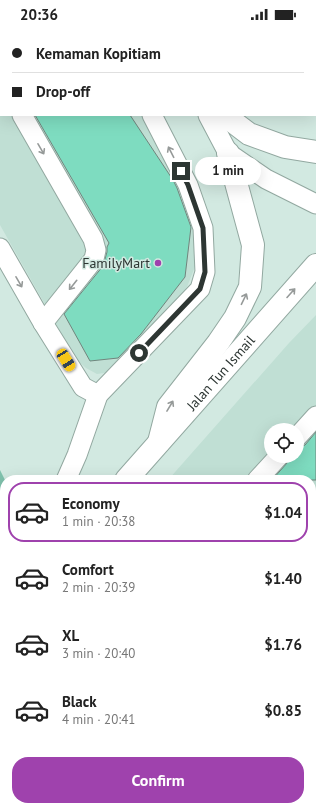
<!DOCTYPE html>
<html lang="en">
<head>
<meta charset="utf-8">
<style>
	:root { --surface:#fff; --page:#f6f6f6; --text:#222; --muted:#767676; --line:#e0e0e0; --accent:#9f42ad }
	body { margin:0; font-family:"PT Sans",sans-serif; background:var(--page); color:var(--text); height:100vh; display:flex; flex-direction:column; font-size:15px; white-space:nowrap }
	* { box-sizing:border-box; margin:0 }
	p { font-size:13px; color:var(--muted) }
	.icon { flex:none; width:22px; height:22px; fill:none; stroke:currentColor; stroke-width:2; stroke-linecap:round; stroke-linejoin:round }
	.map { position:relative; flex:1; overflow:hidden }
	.details { position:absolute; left:0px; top:447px; width:316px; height:336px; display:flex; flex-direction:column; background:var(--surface); border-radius:16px 16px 0 0; box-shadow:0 4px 16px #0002 }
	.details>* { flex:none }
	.top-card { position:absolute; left:0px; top:0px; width:316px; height:88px; box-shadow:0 4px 16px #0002; display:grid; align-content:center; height:88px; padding:0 12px; background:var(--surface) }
	.controls { position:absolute; left:264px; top:395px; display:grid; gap:8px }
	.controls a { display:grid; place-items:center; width:40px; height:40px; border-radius:50%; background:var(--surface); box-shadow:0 4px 16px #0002; font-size:20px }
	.end { position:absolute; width:18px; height:18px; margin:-9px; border:5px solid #2d3633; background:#fff; box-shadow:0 0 0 2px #fff }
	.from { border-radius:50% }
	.bubble { position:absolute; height:28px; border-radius:14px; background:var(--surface); box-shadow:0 4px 16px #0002; font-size:13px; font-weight:700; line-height:28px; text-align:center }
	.car { position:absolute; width:12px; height:24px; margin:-12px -6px; border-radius:5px; box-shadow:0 0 3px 1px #0007; background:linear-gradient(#f5c518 24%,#345 0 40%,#f5c518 0 76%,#345 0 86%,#f5c518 0) }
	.top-card b { display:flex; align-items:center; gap:14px; height:38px; font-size:15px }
	.top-card b+b { border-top:1px solid var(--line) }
	.top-card i { width:10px; height:10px; background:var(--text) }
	ul { padding:7px 0 0; list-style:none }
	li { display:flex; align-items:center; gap:12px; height:60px; margin:0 8px 6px; padding:0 4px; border:2px solid transparent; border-radius:16px }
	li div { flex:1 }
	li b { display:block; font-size:15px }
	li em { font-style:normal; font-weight:700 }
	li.active { border-color:var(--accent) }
	li>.icon { width:36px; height:36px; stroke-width:1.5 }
	.cta { display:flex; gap:8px; margin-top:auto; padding:8px 12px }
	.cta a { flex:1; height:46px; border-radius:16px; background:var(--accent); color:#fff; font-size:16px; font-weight:700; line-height:46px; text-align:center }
	.status { display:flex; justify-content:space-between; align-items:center; height:28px; padding:0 20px; background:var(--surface); direction:ltr }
	.status svg { height:11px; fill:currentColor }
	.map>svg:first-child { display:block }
	.built { fill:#c0dfd4; fill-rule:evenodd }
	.green { fill:#80c2ad }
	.building { fill:#7edcc0; stroke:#70857d }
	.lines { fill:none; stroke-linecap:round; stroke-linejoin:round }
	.service-casing { stroke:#92a8a0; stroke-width:11 }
	.minor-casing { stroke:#92a8a0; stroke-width:21 }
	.secondary-casing { stroke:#92a8a0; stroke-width:24 }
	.service { stroke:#fff; stroke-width:9 }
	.minor { stroke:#fff; stroke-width:19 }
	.secondary { stroke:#fff; stroke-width:22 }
	.oneway { stroke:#969a99 }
	.route { stroke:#2d3633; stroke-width:5 }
	.poi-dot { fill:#9f42ad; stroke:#d2e9e1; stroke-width:1.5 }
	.labels { text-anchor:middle; stroke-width:3; stroke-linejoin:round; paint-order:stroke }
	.poi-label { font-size:14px; fill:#2d3633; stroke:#d2e9e1; text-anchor:end }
	.street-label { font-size:14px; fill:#2d3633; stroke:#d2e9e1 }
</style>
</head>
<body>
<div class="status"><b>20:36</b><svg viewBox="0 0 49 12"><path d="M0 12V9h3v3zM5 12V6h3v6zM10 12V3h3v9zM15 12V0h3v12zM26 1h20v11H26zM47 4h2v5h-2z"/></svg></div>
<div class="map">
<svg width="316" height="783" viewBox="0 0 316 783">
	<rect width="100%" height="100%" fill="#d2e9e1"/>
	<g class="built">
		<polygon points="0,0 96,1 1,1 1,87 144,87 186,162 195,197 196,236 187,259 125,335 111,344 97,346 86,340 76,331 0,197"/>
		<polygon points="230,0 316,0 316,80 315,1"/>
		<path d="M 316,287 L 316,688 L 311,694 L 311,452 L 168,452 L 289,315 ZM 271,402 L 297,402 L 297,428 L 271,428 Z"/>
		<polygon points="5,638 5,778 233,778 228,783 0,783 0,644"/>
		<polygon points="316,758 316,783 301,783 304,778 311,778 311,766"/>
	</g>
	<polygon class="green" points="0,442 5,452 5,511 0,517"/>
	<g class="building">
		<polygon points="35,87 130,87 173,152 177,160 191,199 185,249 141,306 118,330 90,333 64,286 103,238 107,224 107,219 109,215"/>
		<polygon points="316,404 316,452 272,452 287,435 290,428 297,428 297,420 305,417"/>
	</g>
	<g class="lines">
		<g class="service-casing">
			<g id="service">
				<polyline points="311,529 316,523"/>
				<polyline points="311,662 316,657"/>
				<polyline points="83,783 88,778"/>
				<polyline points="202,783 207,778"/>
			</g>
		</g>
		<g class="minor-casing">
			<g id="minor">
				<polyline points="107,0 108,1"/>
				<polyline points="160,0 161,1"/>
				<polyline points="232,0 232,1"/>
				<polyline points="41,1 43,0"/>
				<polyline points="0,28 1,28"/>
				<polyline points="0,48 1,50"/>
				<polyline points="315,76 316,76"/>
				<polyline points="22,87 93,211 96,222 94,231 43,295"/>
				<polyline points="208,87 228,125 266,151 316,176"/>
				<polyline points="0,220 43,295 83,359 98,367"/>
				<polyline points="297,409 316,388"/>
				<polyline points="66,452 77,427 98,367 200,261 205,244 203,200 188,157 152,87"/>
				<polyline points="257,452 279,428"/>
				<polyline points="0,739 5,733"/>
			</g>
		</g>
		<g class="secondary-casing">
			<g id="secondary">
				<polyline points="224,87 249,106 285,119 316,124"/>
				<polyline points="159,414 168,379 218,315 235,290 250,259 253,217 228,125"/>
				<path id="s1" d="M 126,452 L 316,237"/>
				<polyline points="0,595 5,590"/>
			</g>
		</g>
		<use href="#service" class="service"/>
		<use href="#minor" class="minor"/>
		<use href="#secondary" class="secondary"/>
	</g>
	<defs><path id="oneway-shaft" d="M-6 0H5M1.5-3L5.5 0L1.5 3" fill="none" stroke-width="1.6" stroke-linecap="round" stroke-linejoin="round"/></defs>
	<g class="oneway">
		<use href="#oneway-shaft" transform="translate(41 121) rotate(60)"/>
		<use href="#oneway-shaft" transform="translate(171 124) rotate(-117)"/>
		<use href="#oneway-shaft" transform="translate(19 254) rotate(60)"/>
		<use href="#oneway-shaft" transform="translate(73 257) rotate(129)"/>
		<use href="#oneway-shaft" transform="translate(291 265) rotate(-48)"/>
		<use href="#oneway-shaft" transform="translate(244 271) rotate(-64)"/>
		<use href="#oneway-shaft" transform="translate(170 378) rotate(-59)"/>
	</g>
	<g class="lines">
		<polyline class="route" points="139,325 200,261 205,244 203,200 188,157 181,143"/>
	</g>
	<circle class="poi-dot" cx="158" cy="235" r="4"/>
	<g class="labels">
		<g class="poi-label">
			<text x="150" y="240">FamilyMart</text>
		</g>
		<g class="street-label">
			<text dy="5" stroke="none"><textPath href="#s1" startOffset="143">Jalan Tun Ismail</textPath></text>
		</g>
	</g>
</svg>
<div class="controls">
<a><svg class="icon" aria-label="locate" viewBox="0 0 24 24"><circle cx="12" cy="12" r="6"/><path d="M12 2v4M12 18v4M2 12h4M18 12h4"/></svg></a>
</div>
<i class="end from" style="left:139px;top:325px"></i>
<i class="end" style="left:181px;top:143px"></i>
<div class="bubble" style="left:195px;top:129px;width:66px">1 min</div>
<i class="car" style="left:66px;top:332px;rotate:148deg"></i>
<div class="top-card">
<b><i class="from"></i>Kemaman Kopitiam</b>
<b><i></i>Drop-off</b>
</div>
<section class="details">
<ul>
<li class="active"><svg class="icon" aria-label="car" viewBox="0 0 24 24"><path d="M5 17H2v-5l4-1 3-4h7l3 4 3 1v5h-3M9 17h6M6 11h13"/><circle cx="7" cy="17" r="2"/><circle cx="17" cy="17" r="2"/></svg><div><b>Economy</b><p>1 min · 20:38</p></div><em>$1.04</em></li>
<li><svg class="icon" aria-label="car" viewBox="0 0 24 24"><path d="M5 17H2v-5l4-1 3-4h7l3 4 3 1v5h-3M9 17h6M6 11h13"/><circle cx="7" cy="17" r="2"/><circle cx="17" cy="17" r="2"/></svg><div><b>Comfort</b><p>2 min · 20:39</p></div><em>$1.40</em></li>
<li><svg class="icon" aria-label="car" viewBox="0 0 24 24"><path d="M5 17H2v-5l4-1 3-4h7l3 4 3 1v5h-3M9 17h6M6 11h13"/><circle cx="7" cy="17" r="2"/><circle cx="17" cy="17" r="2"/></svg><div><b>XL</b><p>3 min · 20:40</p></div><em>$1.76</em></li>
<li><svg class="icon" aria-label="car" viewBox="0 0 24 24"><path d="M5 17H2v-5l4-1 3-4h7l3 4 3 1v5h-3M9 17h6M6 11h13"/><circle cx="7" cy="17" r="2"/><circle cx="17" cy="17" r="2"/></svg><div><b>Black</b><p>4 min · 20:41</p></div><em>$0.85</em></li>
</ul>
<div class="cta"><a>Confirm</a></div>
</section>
</div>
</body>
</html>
